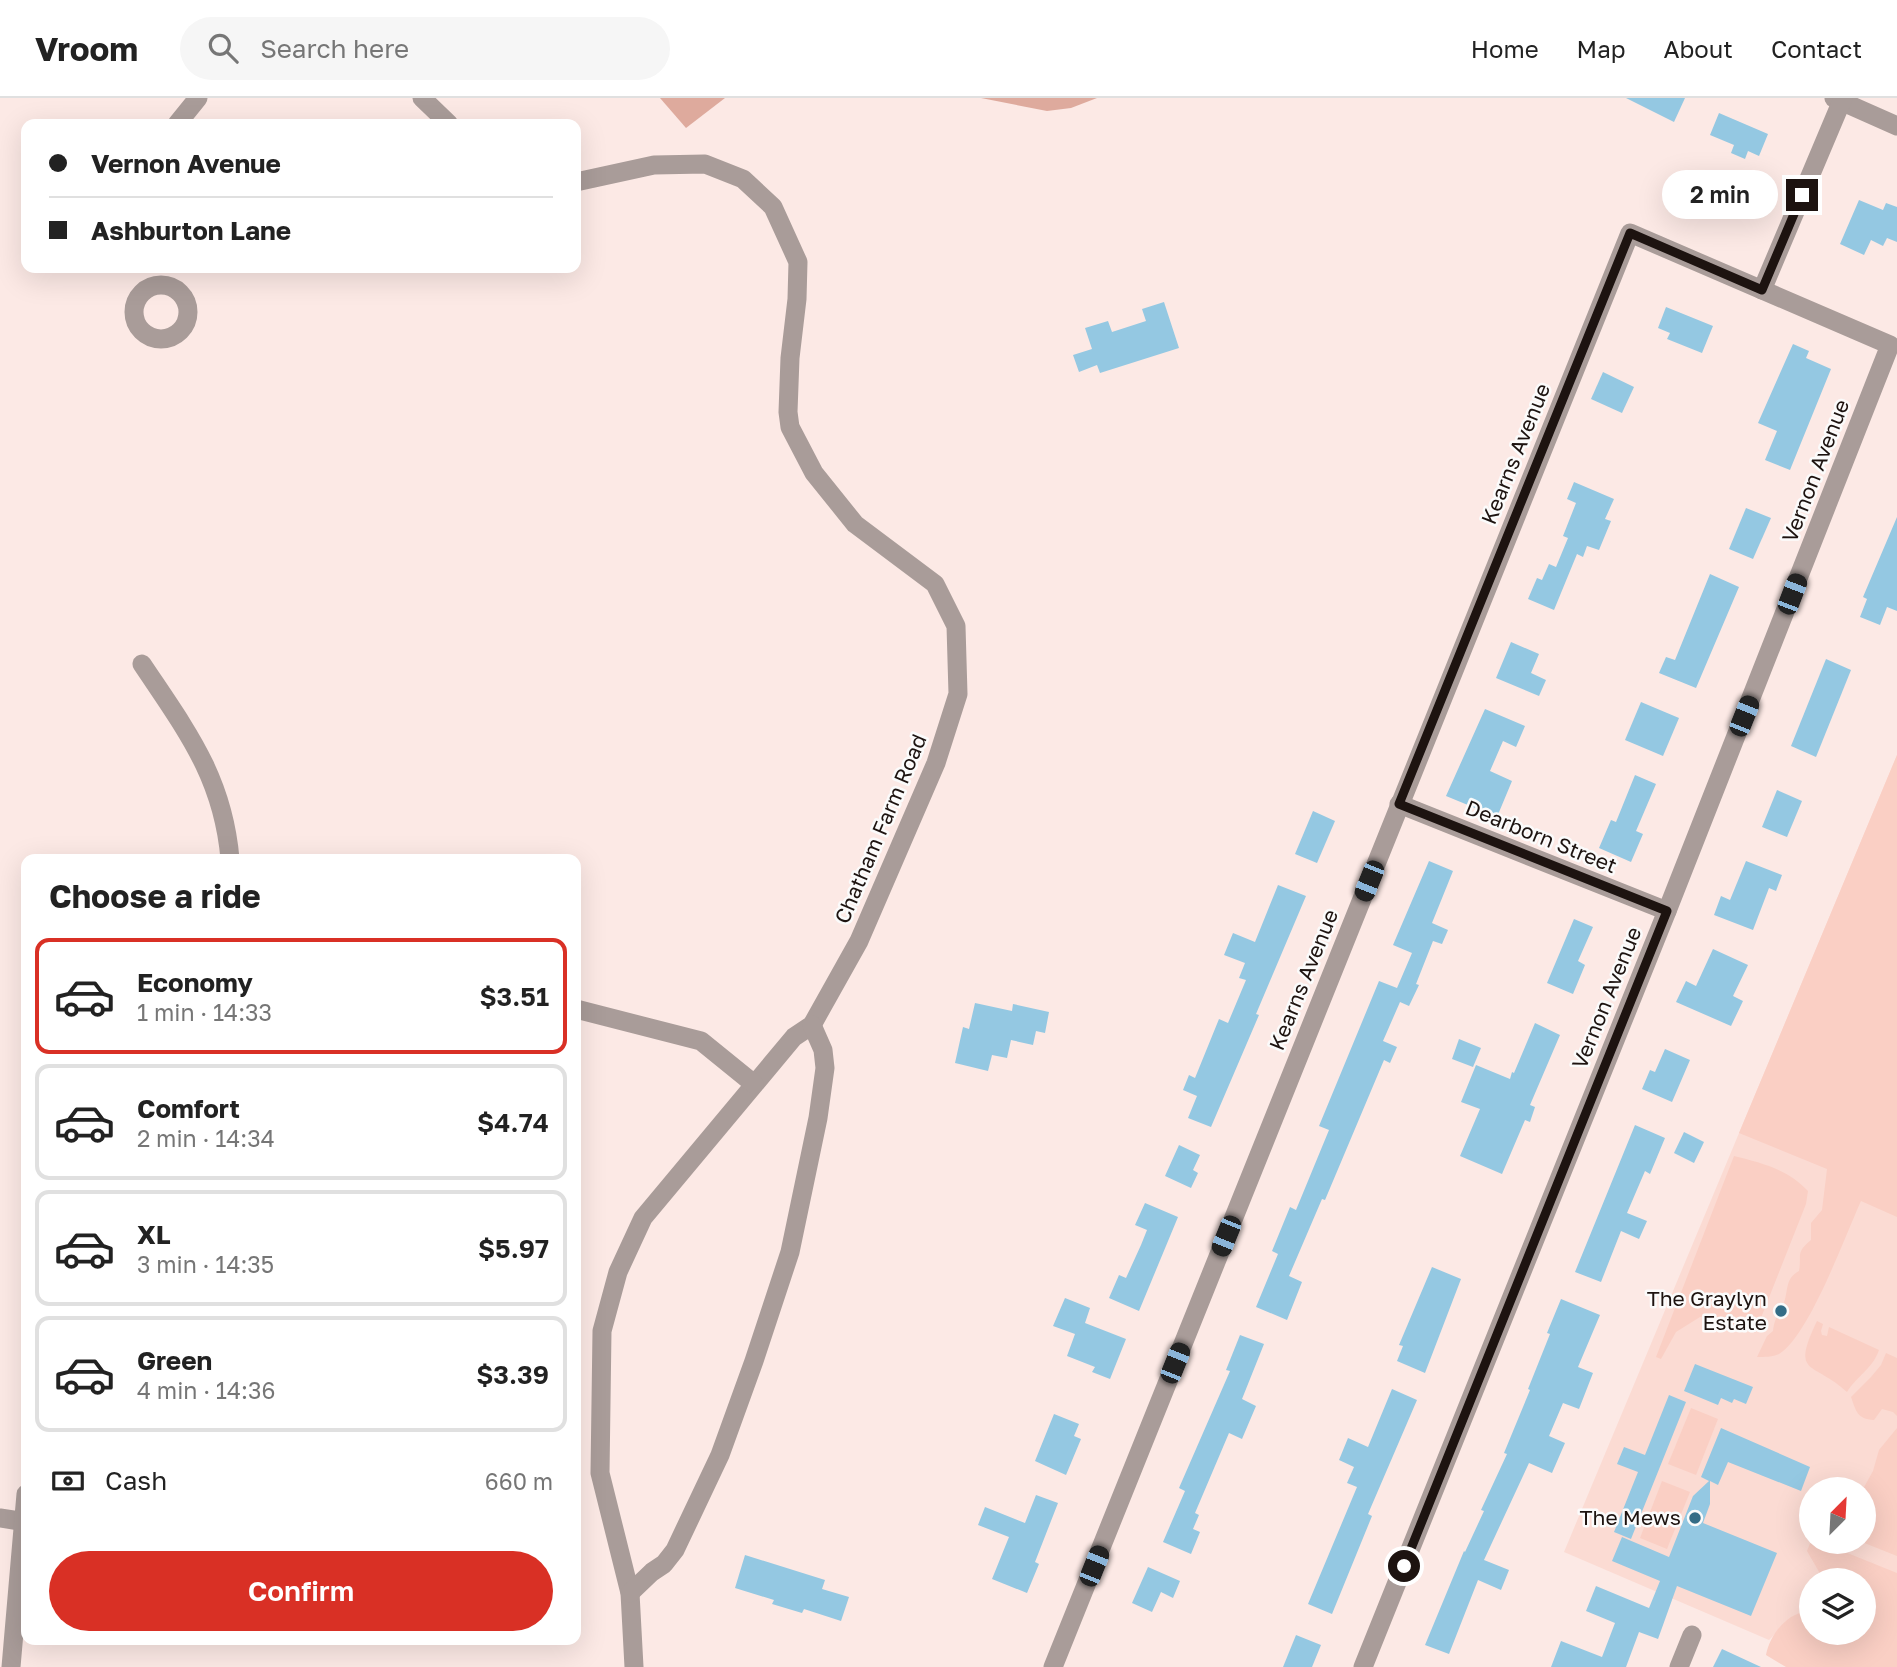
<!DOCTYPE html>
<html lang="en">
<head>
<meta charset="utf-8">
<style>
	:root { --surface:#fff; --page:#f6f6f6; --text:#222; --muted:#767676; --line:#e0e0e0; --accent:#d93025 }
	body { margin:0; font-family:"Golos Text",sans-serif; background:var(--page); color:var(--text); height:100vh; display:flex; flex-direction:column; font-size:26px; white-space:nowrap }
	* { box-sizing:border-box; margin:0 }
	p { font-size:23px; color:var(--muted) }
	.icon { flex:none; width:38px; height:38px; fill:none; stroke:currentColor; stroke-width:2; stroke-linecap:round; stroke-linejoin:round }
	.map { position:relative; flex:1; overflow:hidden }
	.side { position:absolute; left:21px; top:756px; width:560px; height:791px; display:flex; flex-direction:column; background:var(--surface); border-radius:14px; box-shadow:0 7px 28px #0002 }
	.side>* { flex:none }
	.hud { position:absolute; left:21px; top:21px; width:560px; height:154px; border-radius:14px; box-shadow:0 7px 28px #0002; display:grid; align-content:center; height:154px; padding:0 28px; background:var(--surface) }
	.needle { width:46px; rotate:24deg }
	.tools { position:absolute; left:1799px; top:1379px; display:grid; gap:14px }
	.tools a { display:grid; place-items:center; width:77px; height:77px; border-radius:50%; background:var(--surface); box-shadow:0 7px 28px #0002; font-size:35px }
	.end { position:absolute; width:32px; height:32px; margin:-16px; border:9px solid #1d1310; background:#fff; box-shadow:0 0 0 4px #fff }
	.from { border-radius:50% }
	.bubble { position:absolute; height:49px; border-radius:24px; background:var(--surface); box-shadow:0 7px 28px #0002; font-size:23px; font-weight:600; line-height:49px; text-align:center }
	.car { position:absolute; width:21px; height:42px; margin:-21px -10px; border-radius:9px; box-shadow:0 0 5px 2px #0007; background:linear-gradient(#222 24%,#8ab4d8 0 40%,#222 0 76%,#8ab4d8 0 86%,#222 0) }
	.hud b { display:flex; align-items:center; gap:24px; height:66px; font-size:26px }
	.hud b+b { border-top:2px solid var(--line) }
	.hud i { width:18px; height:18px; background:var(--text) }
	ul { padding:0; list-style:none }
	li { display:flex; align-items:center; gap:21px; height:116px; margin:0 14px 10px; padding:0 14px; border:4px solid var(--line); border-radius:14px }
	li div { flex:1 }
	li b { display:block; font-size:26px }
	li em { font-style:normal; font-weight:600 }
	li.active { border-color:var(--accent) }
	li>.icon { width:63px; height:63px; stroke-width:1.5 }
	h2 { padding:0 28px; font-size:32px; line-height:84px }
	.pay { display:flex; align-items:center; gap:18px; height:77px; padding:0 28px; font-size:26px }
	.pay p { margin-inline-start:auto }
	.primary-button { display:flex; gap:14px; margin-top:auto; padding:14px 28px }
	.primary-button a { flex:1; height:80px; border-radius:42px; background:var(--accent); color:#fff; font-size:28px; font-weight:600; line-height:80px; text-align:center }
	header { display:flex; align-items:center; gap:42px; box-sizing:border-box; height:98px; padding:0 35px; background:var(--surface); border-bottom:2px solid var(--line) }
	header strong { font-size:33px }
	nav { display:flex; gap:38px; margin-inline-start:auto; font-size:24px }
	.search { width:490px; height:63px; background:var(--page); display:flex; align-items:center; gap:18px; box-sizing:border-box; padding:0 24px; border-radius:38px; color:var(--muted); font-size:26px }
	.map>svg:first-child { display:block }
	.built { fill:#fbdbd3; fill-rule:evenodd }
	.green { fill:#facfc4 }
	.water { fill:#deaa9d }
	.building { fill:#94c8e2 }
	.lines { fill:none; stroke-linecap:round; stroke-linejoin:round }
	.minor { stroke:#a99c99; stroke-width:19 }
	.route { stroke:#1d1310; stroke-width:9 }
	.poi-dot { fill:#346c86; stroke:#fbfbfb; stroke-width:2.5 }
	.labels { text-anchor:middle; stroke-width:5; stroke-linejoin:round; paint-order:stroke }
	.street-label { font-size:21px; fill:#1d1310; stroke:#fbfbfb }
	.poi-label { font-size:21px; fill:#1d1310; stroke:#fbfbfb; text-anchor:end }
</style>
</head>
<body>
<header>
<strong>Vroom</strong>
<div class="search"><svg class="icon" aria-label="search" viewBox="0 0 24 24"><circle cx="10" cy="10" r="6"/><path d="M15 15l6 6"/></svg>Search here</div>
<nav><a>Home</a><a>Map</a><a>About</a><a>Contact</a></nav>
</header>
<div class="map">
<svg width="1897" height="1569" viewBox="0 0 1897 1569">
	<rect width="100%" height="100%" fill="#fce9e5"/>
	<path class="built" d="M 1897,657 L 1897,1569 L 1864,1535 L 1864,1482 L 1811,1482 L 1811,1530 L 1792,1519 L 1769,1542 L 1564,1454 ZM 1811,1391 L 1864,1391 L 1864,1444 L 1811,1444 Z"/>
	<g class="green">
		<path d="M 1897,657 L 1897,1119 L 1861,1103 C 1845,1138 1809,1238 1779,1256 C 1772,1259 1765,1259 1757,1259 L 1767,1238 L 1773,1233 C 1774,1222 1778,1217 1783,1207 C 1789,1194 1784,1181 1799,1173 C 1802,1157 1795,1155 1811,1142 L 1811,1125 L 1822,1112 L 1827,1071 L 1739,1035 Z"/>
		<path d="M 1734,1058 C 1762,1065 1787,1071 1808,1093 L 1806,1106 L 1755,1235 L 1709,1217 L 1700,1219 L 1676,1234 L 1661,1261 L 1656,1259 Z"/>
		<path d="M 1817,1223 L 1823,1226 L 1821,1233 L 1822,1237 L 1827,1238 L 1829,1229 L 1879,1252 C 1873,1270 1857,1278 1847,1294 C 1814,1263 1790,1279 1817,1223 Z"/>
		<path d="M 1886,1255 L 1897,1260 L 1897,1318 L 1893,1314 L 1882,1311 L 1874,1322 C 1857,1321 1856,1313 1851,1299 L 1871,1279 L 1881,1267 Z"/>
		<polygon points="1691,1310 1718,1321 1696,1377 1668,1366"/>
		<polygon points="1897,1330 1897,1458 1862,1444 1864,1444 1863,1391 1873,1373 1879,1352"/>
		<polygon points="1662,1383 1690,1394 1667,1451 1640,1440"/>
		<path d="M 1811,1443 L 1820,1444 L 1897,1475 L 1897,1569 L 1786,1569 L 1766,1557 C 1769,1542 1778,1528 1791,1519 C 1798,1515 1805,1514 1811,1508 L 1811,1535 L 1864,1535 L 1864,1482 L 1821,1482 L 1822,1479 L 1807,1453 Z"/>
	</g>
	<g class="water">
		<polygon points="660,0 725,0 686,30"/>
		<polygon points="981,0 1097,0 1071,10 1047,13"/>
	</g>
	<g class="building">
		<polygon points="1626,0 1685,0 1674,24"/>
		<polygon points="1719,15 1768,36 1759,58 1748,53 1745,61 1731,55 1734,47 1710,37"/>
		<polygon points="1859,102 1883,112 1886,105 1897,109 1897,144 1887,140 1883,148 1871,142 1864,157 1840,146"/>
		<polygon points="1164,204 1179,250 1100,275 1097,267 1079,274 1073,257 1092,251 1085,230 1108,223 1112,234 1146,223 1142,211"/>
		<polygon points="1666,209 1713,228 1702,255 1667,241 1670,235 1658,230"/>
		<polygon points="1793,246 1809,253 1806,260 1831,271 1790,372 1765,362 1777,333 1758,325"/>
		<polygon points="1603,274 1634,289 1622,315 1591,301"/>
		<polygon points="1574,384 1614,401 1605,421 1611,423 1599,452 1587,448 1583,459 1577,456 1554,512 1528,501 1537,480 1542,482 1549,466 1556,469 1568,440 1563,438 1576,405 1567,401"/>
		<polygon points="1746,410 1771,420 1753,461 1729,451"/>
		<polygon points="1897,419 1897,513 1887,509 1880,527 1860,519 1867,501 1863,499"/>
		<polygon points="1710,476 1739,489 1696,590 1659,575 1666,559 1675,562"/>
		<polygon points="1511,544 1539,556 1531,575 1546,582 1539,598 1496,580"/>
		<polygon points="1826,561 1851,572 1816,659 1791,648"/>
		<polygon points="1641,604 1679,620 1663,658 1625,642"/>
		<polygon points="1485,611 1525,628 1516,649 1503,643 1490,673 1512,683 1497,719 1446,698"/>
		<polygon points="1635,677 1656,686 1636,733 1643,736 1631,764 1599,750 1611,722 1616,724"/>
		<polygon points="1777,692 1802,703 1787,739 1762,729"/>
		<polygon points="1313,713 1335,723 1317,765 1295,756"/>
		<polygon points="1429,763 1453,773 1432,825 1448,832 1442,846 1433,843 1416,886 1419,887 1409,908 1400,904 1383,943 1397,949 1390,965 1384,962 1325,1102 1322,1101 1289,1178 1302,1184 1287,1222 1256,1209 1278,1156 1272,1153 1290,1109 1296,1112 1329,1032 1319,1028 1379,883 1397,890 1412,855 1393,847"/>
		<polygon points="1746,763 1782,777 1776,793 1769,790 1753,832 1714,817 1721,798 1730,802"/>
		<polygon points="1278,787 1306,798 1256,916 1259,917 1211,1029 1188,1020 1197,998 1183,992 1189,977 1195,980 1219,921 1228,925 1246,882 1239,880 1245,865 1224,857 1233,835 1255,844"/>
		<polygon points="1574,821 1593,829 1578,863 1585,867 1573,896 1547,885"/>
		<polygon points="1713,851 1748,867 1733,898 1743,903 1731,928 1676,904 1686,883 1696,888"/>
		<polygon points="975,905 1012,913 1013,906 1049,914 1045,935 1036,933 1033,947 1011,942 1007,960 992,957 988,973 955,965 963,929 969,931"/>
		<polygon points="1535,925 1560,937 1530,1007 1535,1009 1530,1024 1525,1022 1502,1076 1460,1058 1480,1011 1461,1004 1476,967 1510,981 1512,974 1514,975"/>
		<polygon points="1459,941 1481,950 1473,969 1452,961"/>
		<polygon points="1665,951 1690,962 1672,1004 1642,991 1650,972 1655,974"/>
		<polygon points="1635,1027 1665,1040 1650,1076 1645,1073 1627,1115 1647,1123 1639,1141 1621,1133 1601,1184 1575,1174"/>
		<polygon points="1684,1034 1704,1044 1694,1065 1674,1055"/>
		<polygon points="1179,1047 1200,1057 1193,1072 1198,1075 1191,1090 1165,1078"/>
		<polygon points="1145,1105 1178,1119 1139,1213 1109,1200 1119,1177 1126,1180 1141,1147 1147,1132 1135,1127"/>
		<polygon points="1432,1169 1461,1181 1425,1275 1397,1263 1403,1248 1399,1247"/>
		<polygon points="1065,1200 1090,1210 1085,1225 1126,1241 1110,1281 1092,1274 1095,1269 1067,1258 1075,1236 1053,1228"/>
		<polygon points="1561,1201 1600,1217 1578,1269 1593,1275 1579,1311 1563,1305 1549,1338 1565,1345 1552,1375 1529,1365 1484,1462 1509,1472 1501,1492 1478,1482 1449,1556 1425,1547 1464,1453 1465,1454 1484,1413 1481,1412 1507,1356 1504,1355 1530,1292 1528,1291 1550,1236 1547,1235"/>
		<polygon points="1240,1237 1264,1246 1242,1301 1256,1308 1242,1341 1229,1335 1195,1415 1199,1417 1193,1431 1200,1434 1191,1456 1163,1444 1185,1393 1179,1390 1230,1273 1226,1272"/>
		<polygon points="1695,1266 1753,1289 1746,1306 1734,1301 1732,1305 1721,1300 1718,1307 1684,1293"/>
		<polygon points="1392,1291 1417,1302 1368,1416 1372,1418 1332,1516 1308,1506 1357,1389 1347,1385 1354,1369 1339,1362 1348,1340 1368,1349"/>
		<polygon points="1669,1297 1686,1304 1631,1441 1614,1434 1638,1374 1617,1366 1624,1349 1645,1357"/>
		<polygon points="1054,1316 1079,1326 1074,1338 1081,1341 1066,1377 1035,1363"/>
		<polygon points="1721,1330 1810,1369 1801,1393 1728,1364 1718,1387 1710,1383 1710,1406 1703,1425 1777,1455 1751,1518 1677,1488 1658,1541 1639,1534 1626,1569 1551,1569 1561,1543 1602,1559 1615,1525 1586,1513 1596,1488 1649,1510 1660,1483 1612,1463 1622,1439 1669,1459 1693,1398 1709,1383 1701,1379"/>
		<polygon points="1036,1397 1058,1405 1035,1464 1039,1466 1027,1495 992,1481 1009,1439 978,1427 985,1409 1025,1425"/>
		<polygon points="745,1457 825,1482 822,1491 849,1499 841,1523 804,1511 802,1515 772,1506 774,1502 735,1490"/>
		<polygon points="1148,1469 1180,1483 1173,1500 1161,1494 1152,1514 1132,1505"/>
		<polygon points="1296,1537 1321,1547 1312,1569 1283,1569"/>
		<polygon points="1722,1551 1761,1569 1713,1569"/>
	</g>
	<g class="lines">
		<g class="minor">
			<polyline points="422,0 449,26"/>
			<polyline points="1834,0 1897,28"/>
			<polyline points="177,26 198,0"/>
			<polyline points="576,84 654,67 705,66 743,81 773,109 798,164 797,201 790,260 788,314 790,329 814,375 855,426 935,486 956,528 958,596 936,665 859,843 812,927 794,939 643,1120 618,1174 602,1233 600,1375 630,1495 634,1569"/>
			<circle cx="161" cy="214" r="27"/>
			<polyline points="1762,192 1843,0"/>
			<path d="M 142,566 C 186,632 223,679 230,761"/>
			<polyline points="1399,706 1667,813"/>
			<polyline points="576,911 701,943 754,986"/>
			<polyline points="0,1420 26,1424"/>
			<polyline points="630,1495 652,1474 664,1466 675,1452 720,1357 754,1263 790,1154 818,1020 825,970 823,952 812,927"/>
			<polyline points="11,1569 26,1396"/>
			<polyline points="1053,1569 1630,135 1890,247 1667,813 1363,1569"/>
			<polyline points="1679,1569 1692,1537"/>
		</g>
	</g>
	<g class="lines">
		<polyline class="route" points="1404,1468 1667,813 1399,706 1630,135 1762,192 1802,97"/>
	</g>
	<g class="poi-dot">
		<circle cx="1781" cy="1213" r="7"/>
		<circle cx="1695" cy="1420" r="7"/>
	</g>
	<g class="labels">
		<g class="street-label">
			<text transform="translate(1516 356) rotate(-68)" y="7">Kearns Avenue</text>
			<text transform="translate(1816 373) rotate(-69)" y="7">Vernon Avenue</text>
			<text transform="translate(881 731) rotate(-67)" y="7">Chatham Farm Road</text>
			<text transform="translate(1541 739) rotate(22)" y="7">Dearborn Street</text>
			<text transform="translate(1304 882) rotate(-68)" y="7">Kearns Avenue</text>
			<text transform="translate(1607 900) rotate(-68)" y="7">Vernon Avenue</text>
		</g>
		<g class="poi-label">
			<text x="1767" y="1208">The Graylyn<tspan x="1767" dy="24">Estate</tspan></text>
			<text x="1681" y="1427">The Mews</text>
		</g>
	</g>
</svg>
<div class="tools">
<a><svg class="needle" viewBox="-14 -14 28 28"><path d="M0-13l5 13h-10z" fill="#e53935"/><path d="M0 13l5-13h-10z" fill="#767676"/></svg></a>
<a><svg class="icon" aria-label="layers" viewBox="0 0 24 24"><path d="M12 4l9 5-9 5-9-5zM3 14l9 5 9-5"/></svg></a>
</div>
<i class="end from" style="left:1404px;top:1468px"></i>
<i class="end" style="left:1802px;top:97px"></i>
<div class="bubble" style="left:1662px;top:72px;width:116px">2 min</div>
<i class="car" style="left:1792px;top:496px;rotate:21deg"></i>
<i class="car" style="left:1744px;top:618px;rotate:22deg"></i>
<i class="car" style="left:1369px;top:783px;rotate:202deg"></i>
<i class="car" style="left:1226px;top:1138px;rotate:202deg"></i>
<i class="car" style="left:1175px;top:1265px;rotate:22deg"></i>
<i class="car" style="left:1094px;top:1468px;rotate:22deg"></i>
<div class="hud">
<b><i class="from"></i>Vernon Avenue</b>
<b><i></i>Ashburton Lane</b>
</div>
<section class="side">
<h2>Choose a ride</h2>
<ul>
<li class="active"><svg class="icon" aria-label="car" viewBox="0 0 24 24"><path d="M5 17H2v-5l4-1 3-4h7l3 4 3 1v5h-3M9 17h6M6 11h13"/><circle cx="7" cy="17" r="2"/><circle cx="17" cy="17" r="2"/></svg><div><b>Economy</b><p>1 min · 14:33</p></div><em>$3.51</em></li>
<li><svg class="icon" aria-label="car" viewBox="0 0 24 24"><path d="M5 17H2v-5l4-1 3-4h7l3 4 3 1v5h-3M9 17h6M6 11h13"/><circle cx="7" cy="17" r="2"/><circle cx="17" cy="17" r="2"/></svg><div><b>Comfort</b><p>2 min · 14:34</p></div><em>$4.74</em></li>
<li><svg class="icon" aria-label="car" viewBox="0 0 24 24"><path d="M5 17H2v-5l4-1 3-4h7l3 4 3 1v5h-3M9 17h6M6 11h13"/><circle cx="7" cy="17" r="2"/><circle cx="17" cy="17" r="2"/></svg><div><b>XL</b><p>3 min · 14:35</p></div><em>$5.97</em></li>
<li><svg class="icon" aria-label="car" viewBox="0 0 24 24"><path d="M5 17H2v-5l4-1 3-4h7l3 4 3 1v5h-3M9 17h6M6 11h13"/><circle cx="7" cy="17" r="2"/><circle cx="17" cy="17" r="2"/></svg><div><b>Green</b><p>4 min · 14:36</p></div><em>$3.39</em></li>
</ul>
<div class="pay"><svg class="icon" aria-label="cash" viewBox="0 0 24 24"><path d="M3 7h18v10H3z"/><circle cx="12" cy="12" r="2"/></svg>Cash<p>660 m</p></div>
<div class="primary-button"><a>Confirm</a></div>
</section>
</div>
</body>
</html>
